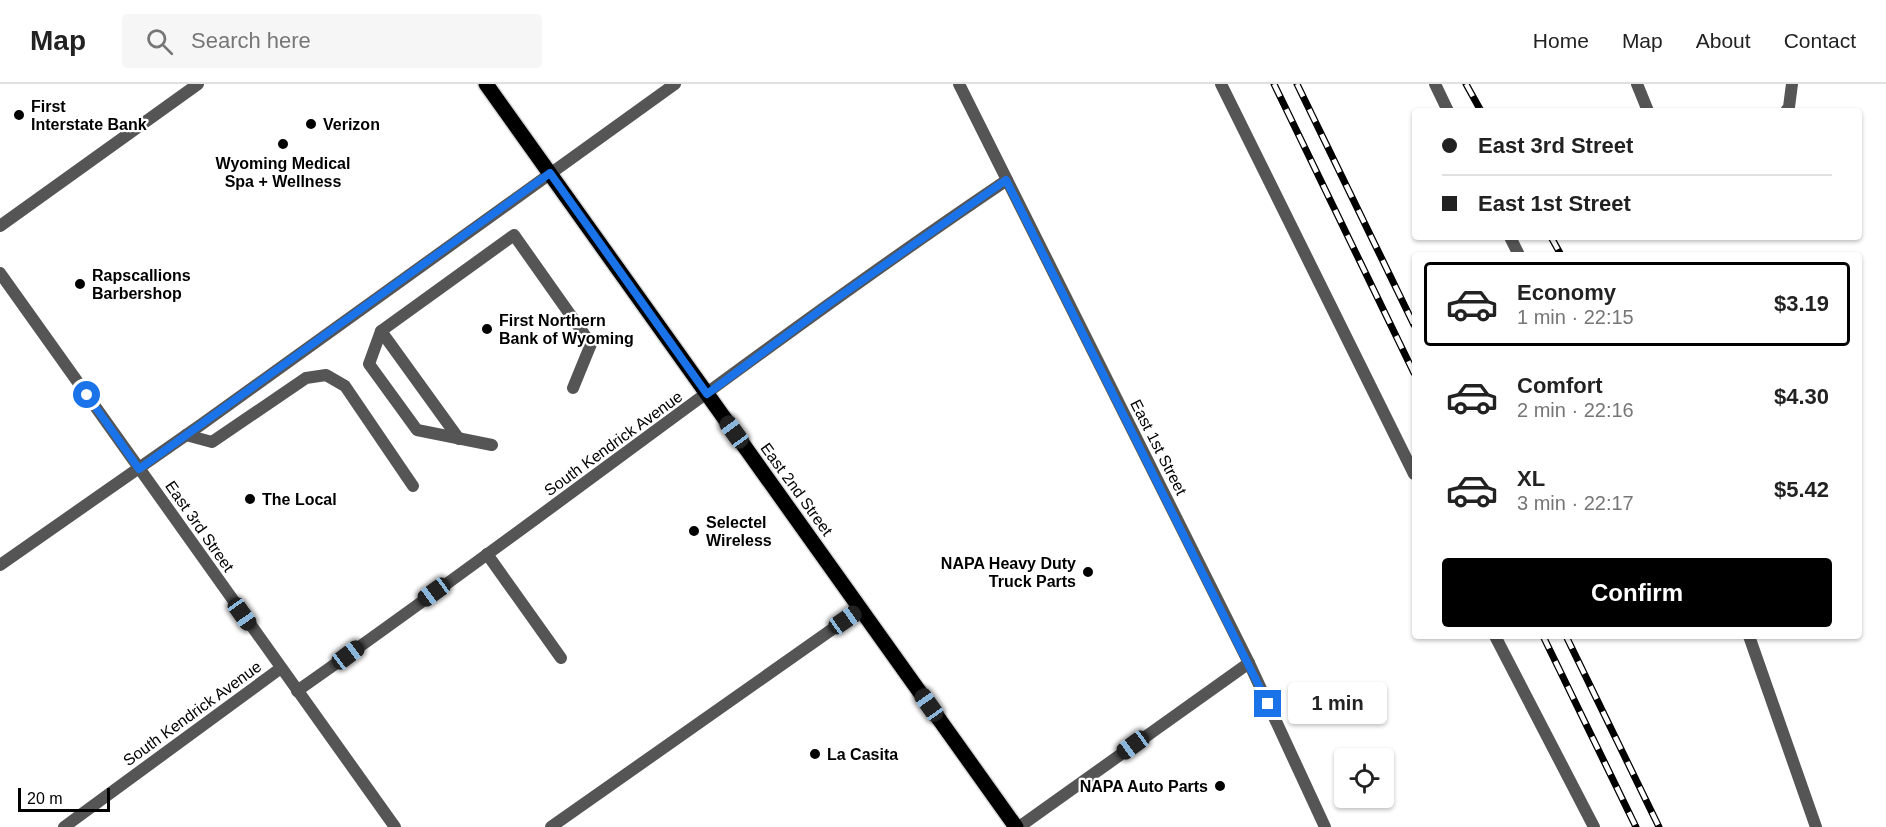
<!DOCTYPE html>
<html lang="en">
<head>
<meta charset="utf-8">
<style>
	:root { --surface:#fff; --page:#f6f6f6; --text:#222; --muted:#767676; --line:#e0e0e0; --accent:#000 }
	body { margin:0; font-family:Arial,sans-serif; background:var(--page); color:var(--text); height:100vh; display:flex; flex-direction:column; font-size:22px; white-space:nowrap }
	* { box-sizing:border-box; margin:0 }
	p { font-size:20px; color:var(--muted) }
	.icon { flex:none; width:33px; height:33px; fill:none; stroke:currentColor; stroke-width:2; stroke-linecap:round; stroke-linejoin:round }
	.map { position:relative; flex:1; overflow:hidden }
	.drawer { position:absolute; left:1412px; top:168px; width:450px; height:387px; display:flex; flex-direction:column; background:var(--surface); border-radius:6px; box-shadow:0 2px 4px #0004 }
	.drawer>* { flex:none }
	.banner { position:absolute; left:1412px; top:24px; width:450px; height:132px; border-radius:6px; box-shadow:0 2px 4px #0004; display:grid; align-content:center; height:132px; padding:0 30px; background:var(--surface) }
	.buttons { position:absolute; left:1334px; top:664px; display:grid; gap:12px }
	.buttons a { display:grid; place-items:center; width:60px; height:60px; border-radius:6px; background:var(--surface); box-shadow:0 2px 4px #0004; font-size:30px }
	.scale { position:absolute; left:18px; bottom:15px; width:92px; box-sizing:border-box; padding-left:6px; border:3px solid #000; border-top:0; font-size:16px; line-height:21px; white-space:nowrap; color:#000; -webkit-text-stroke:4px #fff; paint-order:stroke }
	.end { position:absolute; width:27px; height:27px; margin:-14px; border:8px solid #1a73e8; background:#fff; box-shadow:0 0 0 3px #fff }
	.from { border-radius:50% }
	.bubble { position:absolute; height:42px; border-radius:6px; background:var(--surface); box-shadow:0 2px 4px #0004; font-size:20px; font-weight:600; line-height:42px; text-align:center }
	.car { position:absolute; width:18px; height:36px; margin:-18px -9px; border-radius:8px; box-shadow:0 0 4px 2px #0007; background:linear-gradient(#222 24%,#8ab4d8 0 40%,#222 0 76%,#8ab4d8 0 86%,#222 0) }
	.banner b { display:flex; align-items:center; gap:21px; height:57px; font-size:22px }
	.banner b+b { border-top:2px solid var(--line) }
	.banner i { width:15px; height:15px; background:var(--text) }
	ul { padding:10px 0 0; list-style:none }
	li { display:flex; align-items:center; gap:18px; height:84px; margin:0 12px 9px; padding:0 18px; border:3px solid transparent; border-radius:6px }
	li div { flex:1 }
	li b { display:block; font-size:22px }
	li em { font-style:normal; font-weight:600 }
	li.active { border-color:var(--accent) }
	li>.icon { width:54px; height:54px; stroke-width:1.5 }
	.button { display:flex; gap:12px; margin-top:auto; padding:12px 30px }
	.button a { flex:1; height:69px; border-radius:6px; background:var(--accent); color:#fff; font-size:24px; font-weight:600; line-height:69px; text-align:center }
	header { display:flex; align-items:center; gap:36px; box-sizing:border-box; height:84px; padding:0 30px; background:var(--surface); border-bottom:2px solid var(--line) }
	header strong { font-size:28px }
	nav { display:flex; gap:33px; margin-inline-start:auto; font-size:21px }
	.search { width:420px; height:54px; background:var(--page); display:flex; align-items:center; gap:15px; box-sizing:border-box; padding:0 21px; border-radius:6px; color:var(--muted); font-size:22px }
	.map>svg:first-child { display:block }
	.lines { fill:none; stroke-linecap:round; stroke-linejoin:round }
	.primary-casing { stroke:#dbdbdb; stroke-width:18 }
	.service { stroke:#555; stroke-width:12 }
	.minor { stroke:#555; stroke-width:12 }
	.tertiary { stroke:#555; stroke-width:12 }
	.primary { stroke:#000; stroke-width:15 }
	.rail-casing { stroke:#000; stroke-width:7 }
	.rail { stroke:#fff; stroke-width:4.5; stroke-dasharray:14; stroke-linecap:butt }
	.route { stroke:#1a73e8; stroke-width:8 }
	.poi-dot { fill:#000; stroke:#fff; stroke-width:2 }
	.labels { text-anchor:middle; stroke-width:4.5; stroke-linejoin:round; paint-order:stroke }
	.poi-label { font-size:16px; font-weight:bold; fill:#000; stroke:#fff; text-anchor:start }
	.street-label { font-size:16px; fill:#000; stroke:#fff }
</style>
</head>
<body>
<header>
<strong>Map</strong>
<div class="search"><svg class="icon" aria-label="search" viewBox="0 0 24 24"><circle cx="10" cy="10" r="6"/><path d="M15 15l6 6"/></svg>Search here</div>
<nav><a>Home</a><a>Map</a><a>About</a><a>Contact</a></nav>
</header>
<div class="map">
<svg width="1886" height="743" viewBox="0 0 1886 743">
	<rect width="100%" height="100%" fill="#fff"/>
	<g class="lines">
		<g class="primary-casing">
			<polyline id="primary" points="486,0 1016,743"/>
		</g>
		<g class="service">
			<polyline points="1221,0 1414,390"/>
			<polyline points="1435,0 1448,27"/>
			<polyline points="1637,0 1648,27"/>
			<polyline points="1786,27 1789,23 1792,0"/>
			<polyline points="1510,153 1519,171"/>
			<polyline points="381,247 459,355"/>
			<polyline points="186,351 212,358 306,294 326,291 345,302 413,402"/>
			<polyline points="492,361 417,346 369,280 381,247 514,151 591,260 573,304"/>
			<polyline points="487,470 561,574"/>
			<polyline points="0,481 202,340 675,0"/>
			<polyline points="1495,552 1594,743"/>
			<polyline points="1749,552 1816,743"/>
			<polyline points="551,743 861,525"/>
		</g>
		<g class="minor">
			<polyline points="0,142 198,0"/>
			<polyline points="0,189 395,743"/>
			<path d="M 297,607 C 536,440 765,259 1007,96"/>
			<polyline points="64,743 281,584"/>
			<polyline points="1019,743 1249,579"/>
		</g>
		<polyline class="tertiary" points="959,0 1249,579 1325,743"/>
		<use href="#primary" class="primary"/>
		<g class="rail-casing">
			<g id="rail">
				<polyline points="1274,0 1414,289"/>
				<polyline points="1297,0 1414,241"/>
				<polyline points="1466,0 1481,27"/>
				<polyline points="1551,153 1561,171"/>
				<polyline points="1543,552 1636,743"/>
				<polyline points="1566,552 1659,743"/>
			</g>
		</g>
		<use href="#rail" class="rail"/>
	</g>
	<g class="lines">
		<polyline class="route" points="87,311 139,385 550,89 707,310 830,219 1006,96 1268,620"/>
	</g>
	<g class="poi-dot">
		<circle cx="19" cy="31" r="6"/>
		<circle cx="311" cy="40" r="6"/>
		<circle cx="283" cy="60" r="6"/>
		<circle cx="80" cy="200" r="6"/>
		<circle cx="487" cy="245" r="6"/>
		<circle cx="250" cy="415" r="6"/>
		<circle cx="694" cy="447" r="6"/>
		<circle cx="1088" cy="488" r="6"/>
		<circle cx="815" cy="670" r="6"/>
		<circle cx="1220" cy="702" r="6"/>
	</g>
	<g class="labels">
		<g class="poi-label">
			<text x="31" y="28">First<tspan x="31" dy="18">Interstate Bank</tspan></text>
			<text x="323" y="46">Verizon</text>
			<text x="283" y="85" text-anchor="middle">Wyoming Medical<tspan x="283" dy="18">Spa + Wellness</tspan></text>
			<text x="92" y="197">Rapscallions<tspan x="92" dy="18">Barbershop</tspan></text>
			<text x="499" y="242">First Northern<tspan x="499" dy="18">Bank of Wyoming</tspan></text>
			<text x="262" y="421">The Local</text>
			<text x="706" y="444">Selectel<tspan x="706" dy="18">Wireless</tspan></text>
			<text x="1076" y="485" text-anchor="end">NAPA Heavy Duty<tspan x="1076" dy="18">Truck Parts</tspan></text>
			<text x="827" y="676">La Casita</text>
			<text x="1208" y="708" text-anchor="end">NAPA Auto Parts</text>
		</g>
		<g class="street-label">
			<text transform="translate(613 359) rotate(-36)" y="6">South Kendrick Avenue</text>
			<text transform="translate(1159 363) rotate(63)" y="6">East 1st Street</text>
			<text transform="translate(797 405) rotate(54)" y="6">East 2nd Street</text>
			<text transform="translate(200 442) rotate(55)" y="6">East 3rd Street</text>
			<text transform="translate(192 629) rotate(-36)" y="6">South Kendrick Avenue</text>
		</g>
	</g>
</svg>
<div class="buttons">
<a><svg class="icon" aria-label="locate" viewBox="0 0 24 24"><circle cx="12" cy="12" r="6"/><path d="M12 2v4M12 18v4M2 12h4M18 12h4"/></svg></a>
</div>
<div class="scale">20 m</div>
<i class="end from" style="left:87px;top:311px"></i>
<i class="end" style="left:1268px;top:620px"></i>
<div class="bubble" style="left:1288px;top:598px;width:99px">1 min</div>
<i class="car" style="left:734px;top:348px;rotate:324deg"></i>
<i class="car" style="left:434px;top:508px;rotate:234deg"></i>
<i class="car" style="left:242px;top:530px;rotate:145deg"></i>
<i class="car" style="left:845px;top:536px;rotate:55deg"></i>
<i class="car" style="left:348px;top:571px;rotate:53deg"></i>
<i class="car" style="left:929px;top:621px;rotate:325deg"></i>
<i class="car" style="left:1133px;top:661px;rotate:234deg"></i>
<div class="banner">
<b><i class="from"></i>East 3rd Street</b>
<b><i></i>East 1st Street</b>
</div>
<section class="drawer">
<ul>
<li class="active"><svg class="icon" aria-label="car" viewBox="0 0 24 24"><path d="M5 17H2v-5l4-1 3-4h7l3 4 3 1v5h-3M9 17h6M6 11h13"/><circle cx="7" cy="17" r="2"/><circle cx="17" cy="17" r="2"/></svg><div><b>Economy</b><p>1 min · 22:15</p></div><em>$3.19</em></li>
<li><svg class="icon" aria-label="car" viewBox="0 0 24 24"><path d="M5 17H2v-5l4-1 3-4h7l3 4 3 1v5h-3M9 17h6M6 11h13"/><circle cx="7" cy="17" r="2"/><circle cx="17" cy="17" r="2"/></svg><div><b>Comfort</b><p>2 min · 22:16</p></div><em>$4.30</em></li>
<li><svg class="icon" aria-label="car" viewBox="0 0 24 24"><path d="M5 17H2v-5l4-1 3-4h7l3 4 3 1v5h-3M9 17h6M6 11h13"/><circle cx="7" cy="17" r="2"/><circle cx="17" cy="17" r="2"/></svg><div><b>XL</b><p>3 min · 22:17</p></div><em>$5.42</em></li>
</ul>
<div class="button"><a>Confirm</a></div>
</section>
</div>
</body>
</html>
